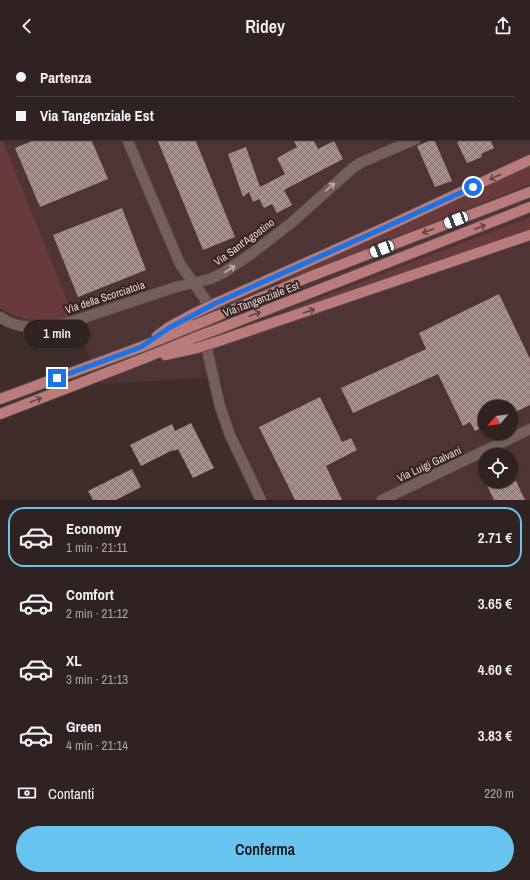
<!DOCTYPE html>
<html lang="it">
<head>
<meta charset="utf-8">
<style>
	:root { --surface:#2f2221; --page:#372a2a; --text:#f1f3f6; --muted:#a7a4a5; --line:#4a3f3f; --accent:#66c4ef }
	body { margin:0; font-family:"Archivo Narrow",sans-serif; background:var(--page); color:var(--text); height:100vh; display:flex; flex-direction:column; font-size:15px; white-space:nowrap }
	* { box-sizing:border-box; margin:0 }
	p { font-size:13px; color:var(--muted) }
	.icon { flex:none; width:22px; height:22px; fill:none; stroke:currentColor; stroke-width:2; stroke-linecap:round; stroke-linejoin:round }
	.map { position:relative; height:448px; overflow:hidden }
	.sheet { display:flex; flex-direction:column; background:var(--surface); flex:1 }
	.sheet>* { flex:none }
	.hud { position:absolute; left:0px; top:0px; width:530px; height:88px; box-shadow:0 1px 3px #0004,0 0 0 1px var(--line); display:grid; align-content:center; height:88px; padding:0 16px; background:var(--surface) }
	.needle { width:26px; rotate:242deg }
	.tools { position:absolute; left:478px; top:348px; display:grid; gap:8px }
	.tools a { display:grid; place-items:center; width:40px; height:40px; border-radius:50%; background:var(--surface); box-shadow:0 1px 3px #0004,0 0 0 1px var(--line); font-size:20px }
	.end { position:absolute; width:18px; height:18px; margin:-9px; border:5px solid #1a73e8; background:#fff; box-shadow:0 0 0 2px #fff }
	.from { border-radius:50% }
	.bubble { position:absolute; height:28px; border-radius:14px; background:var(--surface); box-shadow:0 1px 3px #0004,0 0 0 1px var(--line); font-size:13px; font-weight:600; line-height:28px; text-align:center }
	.car { position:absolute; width:12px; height:24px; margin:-12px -6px; border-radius:5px; box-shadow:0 0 3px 1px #0007; background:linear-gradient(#fff 24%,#345 0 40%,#fff 0 76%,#345 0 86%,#fff 0) }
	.hud b { display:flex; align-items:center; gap:14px; height:38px; font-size:15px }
	.hud b+b { border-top:1px solid var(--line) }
	.hud i { width:10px; height:10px; background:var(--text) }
	ul { padding:7px 0 0; list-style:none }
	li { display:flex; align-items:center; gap:12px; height:60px; margin:0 8px 6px; padding:0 8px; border:2px solid transparent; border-radius:16px }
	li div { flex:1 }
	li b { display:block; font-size:15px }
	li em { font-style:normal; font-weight:600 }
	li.selected { border-color:var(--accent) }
	li>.icon { width:36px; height:36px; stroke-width:1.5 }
	.pay { display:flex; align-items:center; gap:10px; height:44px; padding:0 16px; font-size:15px }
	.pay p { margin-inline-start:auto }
	.action { display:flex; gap:8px; margin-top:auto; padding:8px 16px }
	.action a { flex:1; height:46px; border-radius:24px; background:var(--accent); color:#111; font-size:16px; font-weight:600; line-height:46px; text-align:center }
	header { display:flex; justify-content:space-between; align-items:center; height:52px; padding:0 16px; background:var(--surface); font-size:18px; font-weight:600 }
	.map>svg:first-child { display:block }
	.built { fill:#4e3434; fill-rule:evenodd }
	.green { fill:#693a3b }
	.building { fill:url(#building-cross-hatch) }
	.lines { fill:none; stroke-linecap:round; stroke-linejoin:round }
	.minor-casing { stroke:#5a4b4b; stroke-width:12 }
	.primary-casing { stroke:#5a4b4b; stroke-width:12 }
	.minor { stroke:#745f5e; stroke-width:10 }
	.primary { stroke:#ba7c7b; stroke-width:10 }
	.primary-bridge-casing { stroke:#5a4b4b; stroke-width:12; stroke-linecap:butt }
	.primary-bridge { stroke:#ba7c7b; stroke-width:10 }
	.oneway { stroke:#644241 }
	.oneway2 { stroke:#bdadad }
	.route { stroke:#1a73e8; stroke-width:5 }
	.labels { text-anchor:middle; stroke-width:4; stroke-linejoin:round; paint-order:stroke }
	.street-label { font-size:11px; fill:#e4d7d7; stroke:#352322 }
</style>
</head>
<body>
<header><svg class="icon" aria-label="back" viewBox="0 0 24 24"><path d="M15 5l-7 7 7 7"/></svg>Ridey<svg class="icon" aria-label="share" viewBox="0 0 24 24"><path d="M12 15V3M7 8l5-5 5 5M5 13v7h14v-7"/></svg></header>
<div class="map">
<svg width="530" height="448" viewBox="0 0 530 448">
	<defs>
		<pattern id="building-cross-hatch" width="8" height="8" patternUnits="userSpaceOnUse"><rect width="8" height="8" fill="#a58e8d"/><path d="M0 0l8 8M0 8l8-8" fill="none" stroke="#887776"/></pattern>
	</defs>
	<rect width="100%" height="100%" fill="#3f2d2c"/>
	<path class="built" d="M 0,0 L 530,0 L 530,448 L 269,448 L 255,422 L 231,367 L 225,346 L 221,325 L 100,332 L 2,87 L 529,87 L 529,1 L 1,1 L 1,83 L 0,81 ZM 485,355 L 511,355 L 511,381 L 485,381 ZM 485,403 L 511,403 L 511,429 L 485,429 Z"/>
	<g class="green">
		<path d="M 0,81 L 1,87 L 2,87 L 72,260 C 67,271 34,269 24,267 C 15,265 8,261 0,257 Z"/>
		<polygon points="530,114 530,132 386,189 283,231 281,229 281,227"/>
		<polygon points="530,165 530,178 291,260 291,257"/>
	</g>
	<g class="building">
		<polygon points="37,87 91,87 108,127 40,155 15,96"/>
		<polygon points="157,87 195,87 235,185 203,198"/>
		<polygon points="293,87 313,87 318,97 334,89 343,107 284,138 292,153 277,161 272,152 264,156 259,147 253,150 249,140 243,145 228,102 246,95 260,135 285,122 277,106 297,95"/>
		<polygon points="434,87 452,129 435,135 417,94"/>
		<polygon points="464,87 490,87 494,96 481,102 482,105 467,111 457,90"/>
		<polygon points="122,156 146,218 78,245 53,183"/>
		<polygon points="499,242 530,307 530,353 511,362 511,355 485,355 485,374 475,379 470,370 463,374 438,322 353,361 341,336 426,297 419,281"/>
		<polygon points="320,345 342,390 351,386 357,398 326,414 342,448 295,448 259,375"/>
		<polygon points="191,371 214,416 193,426 178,397 174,399 173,398 141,414 130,393 172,372 175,379"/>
		<polygon points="132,417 141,435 116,448 93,448 88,439"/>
		<polygon points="485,429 516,429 525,448 494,448"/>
	</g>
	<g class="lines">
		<g class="minor-casing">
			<g id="minor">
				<polyline points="424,0 424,1"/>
				<polyline points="172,1 174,0"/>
				<polyline points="0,67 1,66"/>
				<polyline points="127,87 180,212 205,247 208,302 220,354 230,383 261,448"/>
				<path d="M 0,265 C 21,280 48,275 71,270 L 176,235 L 210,227 L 223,221 L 251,202 L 290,172 L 354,115 L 360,111 L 416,87"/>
				<polyline points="382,448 530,377"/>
			</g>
		</g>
		<g class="primary-casing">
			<g id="primary">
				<polyline points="216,251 386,175 530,108"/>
				<polyline points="217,264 309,225 530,140"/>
				<polyline points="218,277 530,155"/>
				<polyline points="157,284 169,275 195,261"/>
				<polyline points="219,289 530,183"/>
				<polyline points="165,303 197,296"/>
				<polyline points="0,347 141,295 195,273"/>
				<polyline points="0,362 145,306 196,285"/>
			</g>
		</g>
		<use href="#minor" class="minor"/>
		<use href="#primary" class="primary"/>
		<g class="primary-bridge-casing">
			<g id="primary-bridge">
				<polyline points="195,261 216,251"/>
				<polyline points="195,273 217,264"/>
				<polyline points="196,285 218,277"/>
				<polyline points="197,296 219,289"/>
			</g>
		</g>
		<use href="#primary-bridge" class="primary-bridge"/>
	</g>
	<defs><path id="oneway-shaft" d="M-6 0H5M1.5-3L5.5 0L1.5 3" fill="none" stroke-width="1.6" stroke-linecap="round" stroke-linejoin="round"/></defs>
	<g class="oneway">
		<use href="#oneway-shaft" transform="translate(495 125) rotate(155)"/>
		<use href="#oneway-shaft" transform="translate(480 175) rotate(-21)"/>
		<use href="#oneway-shaft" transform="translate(428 179) rotate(159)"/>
		<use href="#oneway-shaft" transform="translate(309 259) rotate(-19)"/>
		<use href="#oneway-shaft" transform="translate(255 262) rotate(-21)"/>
		<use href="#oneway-shaft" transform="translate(36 348) rotate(-22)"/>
	</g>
	<g class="oneway2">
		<use href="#oneway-shaft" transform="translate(330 135) rotate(-42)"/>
		<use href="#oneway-shaft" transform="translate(230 217) rotate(-33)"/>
	</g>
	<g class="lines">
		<polyline class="route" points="57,326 141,295 169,276 216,251 386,175 473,135"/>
	</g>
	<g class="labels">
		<g class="street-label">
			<text transform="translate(244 190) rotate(-36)" y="4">Via Sant'Agostino</text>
			<text transform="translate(105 245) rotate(-18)" y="4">Via della Scorciatoia</text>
			<text transform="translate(261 247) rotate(-21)" y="4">Via Tangenziale Est</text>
			<text transform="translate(429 412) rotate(-25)" y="4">Via Luigi Galvani</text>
		</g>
	</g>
</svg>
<div class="tools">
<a><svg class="needle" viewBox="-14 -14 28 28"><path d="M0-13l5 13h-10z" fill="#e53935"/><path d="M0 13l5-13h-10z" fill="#a7a4a5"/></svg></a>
<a><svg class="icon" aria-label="locate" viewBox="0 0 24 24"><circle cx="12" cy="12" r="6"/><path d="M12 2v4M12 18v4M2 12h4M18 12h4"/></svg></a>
</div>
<i class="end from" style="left:473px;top:135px"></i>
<i class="end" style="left:57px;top:326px"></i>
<div class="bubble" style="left:24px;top:268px;width:66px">1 min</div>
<i class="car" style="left:456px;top:168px;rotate:249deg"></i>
<i class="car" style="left:382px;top:197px;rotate:249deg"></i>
<div class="hud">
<b><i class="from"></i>Partenza</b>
<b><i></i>Via Tangenziale Est</b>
</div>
</div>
<section class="sheet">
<ul>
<li class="selected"><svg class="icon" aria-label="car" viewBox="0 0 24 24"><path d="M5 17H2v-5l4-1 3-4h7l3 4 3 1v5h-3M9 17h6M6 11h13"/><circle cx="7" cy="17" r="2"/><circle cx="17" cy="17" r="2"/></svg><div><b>Economy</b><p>1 min · 21:11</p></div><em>2.71 €</em></li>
<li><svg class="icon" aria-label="car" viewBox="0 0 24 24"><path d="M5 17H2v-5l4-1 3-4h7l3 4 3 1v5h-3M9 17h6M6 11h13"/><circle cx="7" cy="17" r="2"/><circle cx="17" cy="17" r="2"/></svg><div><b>Comfort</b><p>2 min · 21:12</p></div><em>3.65 €</em></li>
<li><svg class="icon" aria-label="car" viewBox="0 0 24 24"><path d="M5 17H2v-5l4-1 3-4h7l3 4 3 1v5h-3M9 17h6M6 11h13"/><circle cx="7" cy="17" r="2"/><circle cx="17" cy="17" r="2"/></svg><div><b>XL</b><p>3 min · 21:13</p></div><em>4.60 €</em></li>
<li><svg class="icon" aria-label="car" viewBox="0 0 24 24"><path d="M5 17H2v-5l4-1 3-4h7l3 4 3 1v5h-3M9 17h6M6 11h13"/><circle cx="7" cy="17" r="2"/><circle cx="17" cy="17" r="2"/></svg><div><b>Green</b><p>4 min · 21:14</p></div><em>3.83 €</em></li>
</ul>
<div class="pay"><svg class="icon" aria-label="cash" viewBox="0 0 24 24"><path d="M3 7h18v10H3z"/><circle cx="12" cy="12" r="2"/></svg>Contanti<p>220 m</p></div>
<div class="action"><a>Conferma</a></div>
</section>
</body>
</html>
